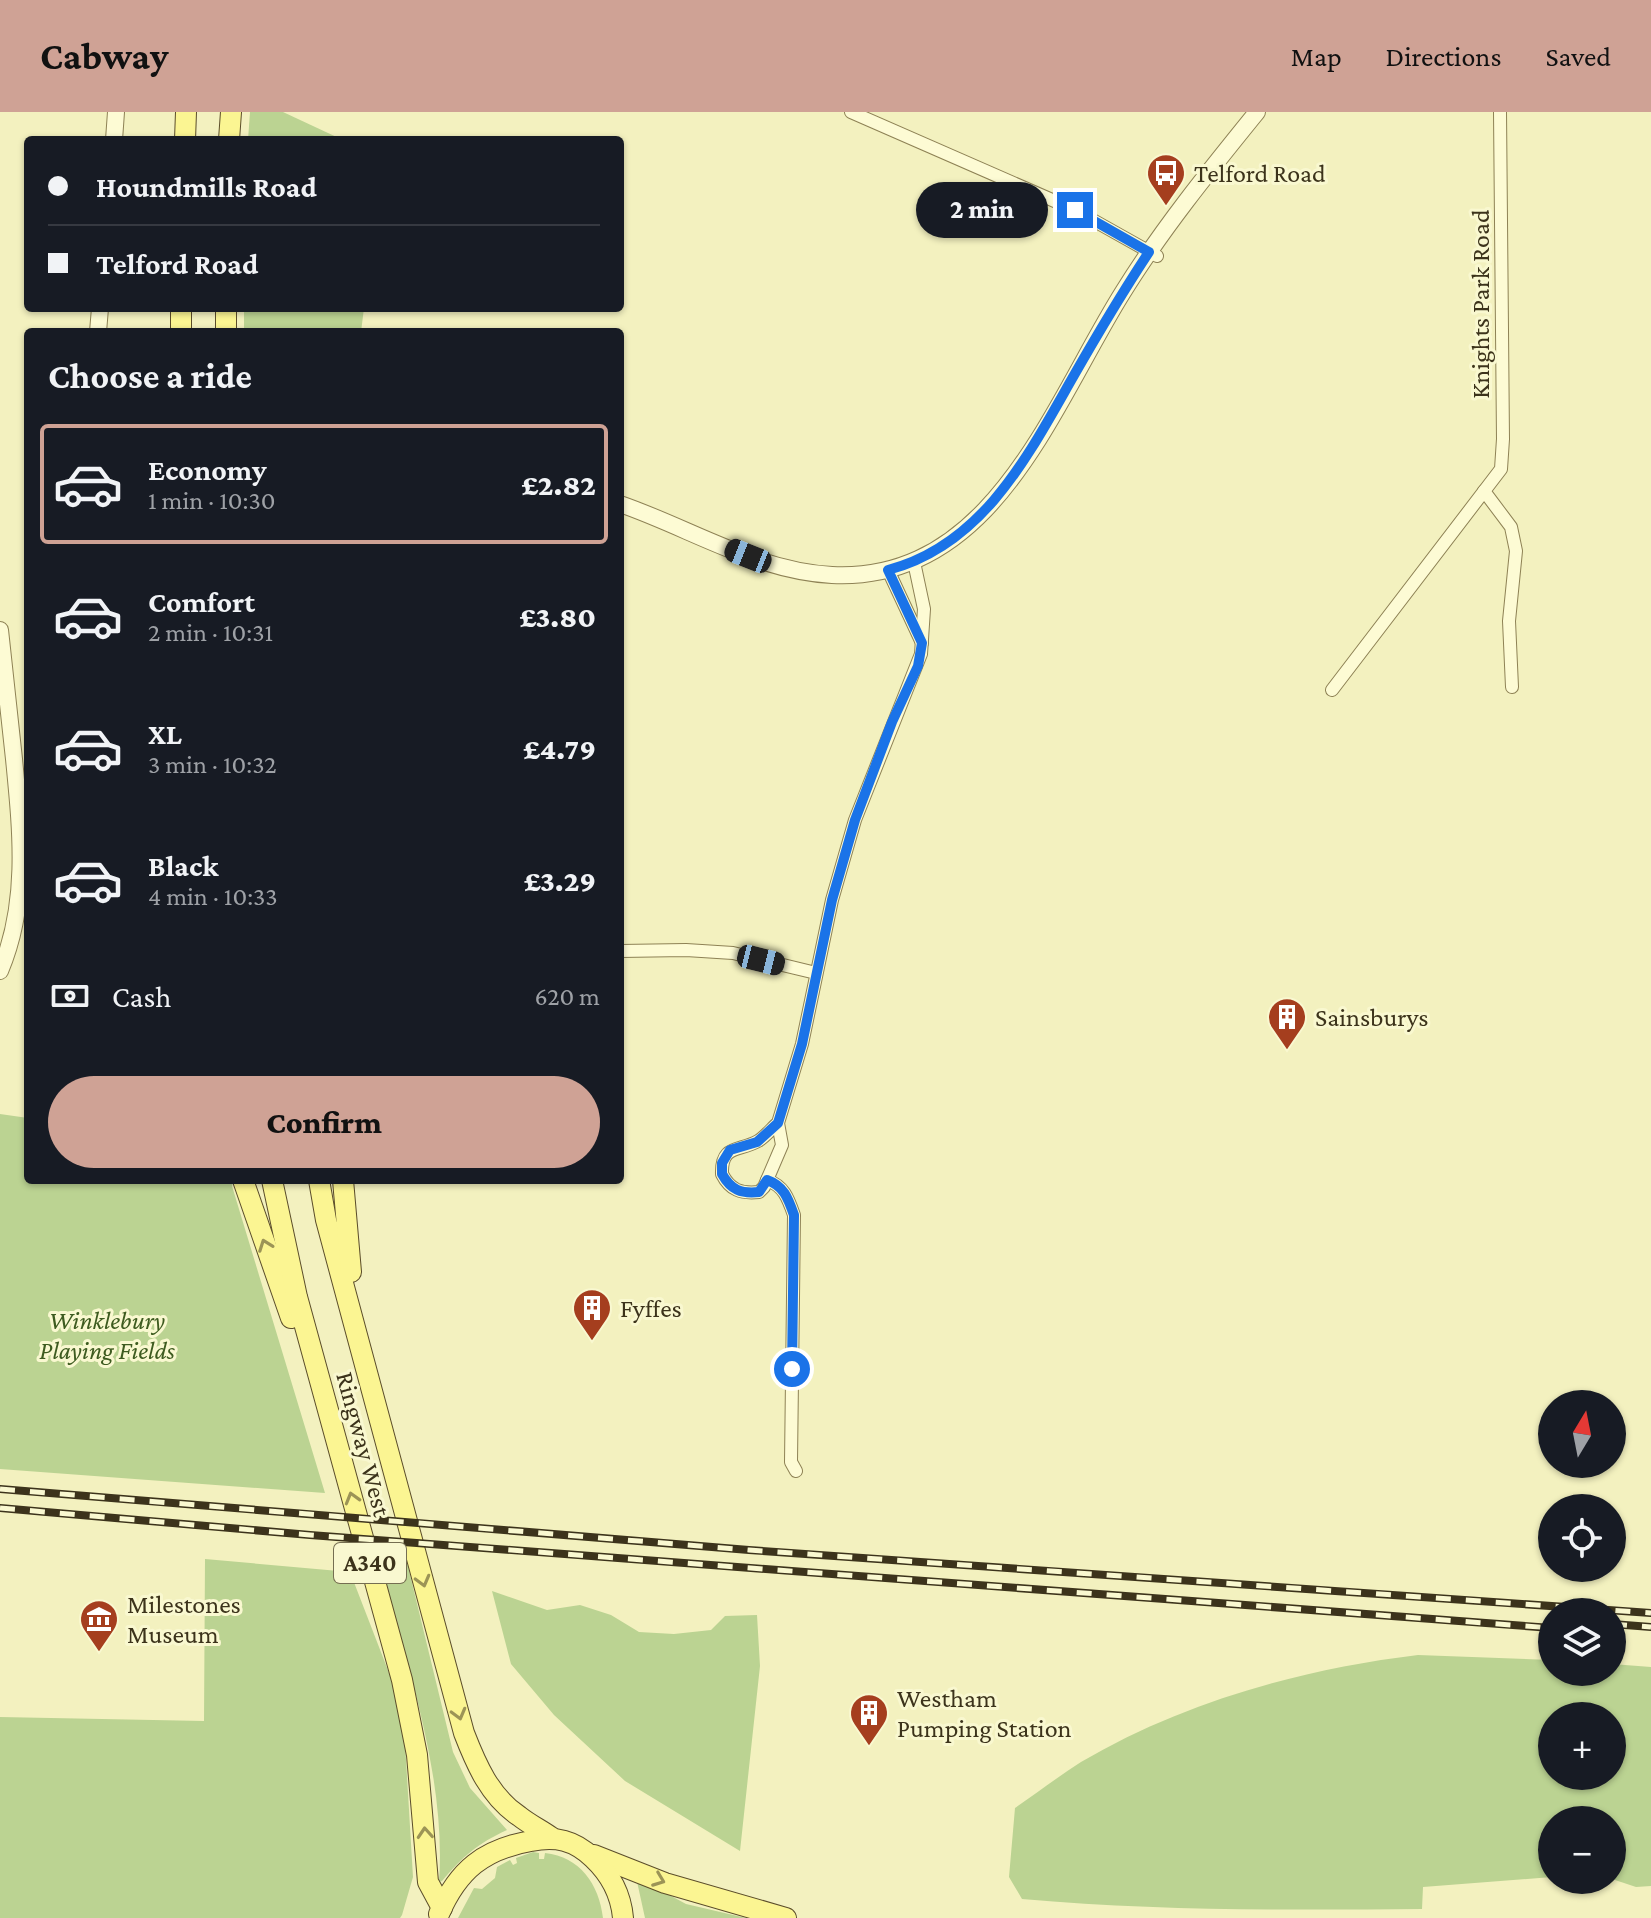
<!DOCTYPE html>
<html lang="en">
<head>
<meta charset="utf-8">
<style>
	:root { --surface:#171b24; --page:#242831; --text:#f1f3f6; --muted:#9ea1a6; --line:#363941; --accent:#cfa295 }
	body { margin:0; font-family:"Crimson Pro",serif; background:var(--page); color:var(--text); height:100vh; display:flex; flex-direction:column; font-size:30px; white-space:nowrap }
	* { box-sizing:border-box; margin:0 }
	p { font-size:26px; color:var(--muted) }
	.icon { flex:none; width:44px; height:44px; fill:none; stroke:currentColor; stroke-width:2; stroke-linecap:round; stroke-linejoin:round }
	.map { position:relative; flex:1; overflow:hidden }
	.sheet { position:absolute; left:24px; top:216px; width:600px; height:856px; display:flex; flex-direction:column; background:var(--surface); border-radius:8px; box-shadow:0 2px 6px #0004 }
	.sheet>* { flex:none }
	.top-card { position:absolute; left:24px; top:24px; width:600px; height:176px; border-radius:8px; box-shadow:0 2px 6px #0004; display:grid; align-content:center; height:176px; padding:0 24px; background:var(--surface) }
	.needle { width:52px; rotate:10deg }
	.tools { position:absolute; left:1538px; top:1278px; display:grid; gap:16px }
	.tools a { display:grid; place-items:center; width:88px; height:88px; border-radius:50%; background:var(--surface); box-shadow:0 2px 6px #0004; font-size:40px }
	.end { position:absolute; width:36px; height:36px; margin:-18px; border:10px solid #1a73e8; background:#fff; box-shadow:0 0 0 4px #fff }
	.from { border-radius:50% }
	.bubble { position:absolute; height:56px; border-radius:28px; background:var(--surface); box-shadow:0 2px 6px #0004; font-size:26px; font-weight:800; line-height:56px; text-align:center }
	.car { position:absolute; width:24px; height:48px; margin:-24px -12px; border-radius:10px; box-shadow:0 0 6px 2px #0007; background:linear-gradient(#222 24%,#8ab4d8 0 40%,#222 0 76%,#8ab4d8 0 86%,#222 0) }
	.top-card b { display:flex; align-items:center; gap:28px; height:76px; font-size:30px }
	.top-card b+b { border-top:2px solid var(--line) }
	.top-card i { width:20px; height:20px; background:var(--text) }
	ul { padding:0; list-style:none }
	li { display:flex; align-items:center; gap:24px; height:120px; margin:0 16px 12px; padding:0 8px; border:4px solid transparent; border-radius:8px }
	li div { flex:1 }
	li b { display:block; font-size:30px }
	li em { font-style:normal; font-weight:800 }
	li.on { border-color:var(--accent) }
	li>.icon { width:72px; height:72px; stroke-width:1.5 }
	h2 { padding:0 24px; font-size:36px; line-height:96px }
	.pay { display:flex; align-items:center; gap:20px; height:88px; padding:0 24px; font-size:30px }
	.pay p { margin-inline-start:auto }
	.cta { display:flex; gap:16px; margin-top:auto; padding:16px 24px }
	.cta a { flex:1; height:92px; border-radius:48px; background:var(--accent); color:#111; font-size:32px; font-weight:800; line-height:92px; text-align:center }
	header { display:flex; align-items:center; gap:48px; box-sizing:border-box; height:112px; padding:0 40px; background:var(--accent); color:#111 }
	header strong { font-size:38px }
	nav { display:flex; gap:44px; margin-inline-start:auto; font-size:28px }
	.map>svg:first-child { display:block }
	.green { fill:#bbd392; fill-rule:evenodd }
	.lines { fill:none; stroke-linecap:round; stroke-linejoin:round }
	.minor-casing { stroke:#8e8255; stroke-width:14 }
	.tertiary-casing { stroke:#8e8255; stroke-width:18 }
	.primary-casing { stroke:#5b4d2a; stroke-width:22 }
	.minor { stroke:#fdfbd4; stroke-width:12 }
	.tertiary { stroke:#fdfbd4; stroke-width:16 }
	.primary { stroke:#fbf592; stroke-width:20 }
	.rail-casing { stroke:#3c331b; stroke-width:8 }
	.rail { stroke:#f9f8d0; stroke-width:5; stroke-dasharray:15; stroke-linecap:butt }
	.oneway { stroke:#9c9456 }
	.route { stroke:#1a73e8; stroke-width:10 }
	.labels { text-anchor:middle; stroke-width:6; stroke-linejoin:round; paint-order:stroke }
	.shield { fill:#f9f8d0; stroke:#756e51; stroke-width:2 }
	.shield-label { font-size:24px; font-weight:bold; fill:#3c331b }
	.poi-label { font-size:26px; fill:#3c331b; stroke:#f9f8d0; text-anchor:start }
	.street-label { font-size:26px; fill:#3c331b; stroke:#f9f8d0 }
	.park-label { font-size:26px; font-style:italic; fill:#3d5b1f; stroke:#f9f8d0 }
</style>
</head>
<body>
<header>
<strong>Cabway</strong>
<nav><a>Map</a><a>Directions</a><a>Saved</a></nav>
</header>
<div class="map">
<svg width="1651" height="1806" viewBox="0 0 1651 1806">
	<rect width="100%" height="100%" fill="#f3f1bf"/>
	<g class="green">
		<polygon points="250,0 283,0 343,28 248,28"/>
		<polygon points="244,196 364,196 361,220 244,220"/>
		<polygon points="0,1002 28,1006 28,1068 233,1068 232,1074 325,1381 0,1357"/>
		<path d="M 374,1435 L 404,1438 L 453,1640 L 470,1676 L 507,1718 C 477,1732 463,1744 442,1769 L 439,1770 C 447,1663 403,1537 374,1435 Z"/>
		<polygon points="205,1447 350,1460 396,1579 404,1614 413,1765 402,1803 400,1806 0,1806 0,1605 204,1609"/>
		<polygon points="492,1479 547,1498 580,1493 611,1503 639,1520 674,1522 711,1518 725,1504 757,1503 760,1554 740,1739 625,1669 554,1603 511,1552"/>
		<path d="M 1418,1543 L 1552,1548 L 1552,1560 L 1612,1560 L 1612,1552 L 1651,1555 L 1651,1774 L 1636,1775 L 1612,1767 L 1612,1708 L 1552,1708 L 1552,1765 L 1423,1775 L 1422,1797 C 1288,1798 1155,1799 1022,1787 L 1009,1765 L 1015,1696 C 1037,1681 1059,1664 1081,1650 C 1183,1590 1302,1557 1418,1543 ZM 1552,1604 L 1612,1604 L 1612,1664 L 1552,1664 Z"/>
		<path d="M 533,1740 L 539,1741 L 539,1747 L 544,1747 L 545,1741 C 580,1745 599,1772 603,1806 L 458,1806 L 474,1776 L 482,1777 L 495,1766 L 497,1755 L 510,1748 L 513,1753 L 517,1751 L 516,1746 Z"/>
		<polygon points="636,1765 686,1792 746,1806 645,1806"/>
	</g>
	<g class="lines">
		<g class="minor-casing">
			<g id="minor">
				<polyline points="851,0 1075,98 1157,144"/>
				<polyline points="1484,379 1511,415 1516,439 1509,509 1512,575"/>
				<polyline points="888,458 922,531"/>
				<polyline points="1332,578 1501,357 1503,327 1500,0"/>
				<polyline points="620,839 686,838 733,841 816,861"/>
				<path d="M 778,1011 C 772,1016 765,1025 758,1029 C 739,1040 721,1032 722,1062 C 730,1078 741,1082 759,1080 L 764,1075 L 782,1033 L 778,1011 L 802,932 L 832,788 L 855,708 L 921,542 L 924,497 L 914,450"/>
				<path d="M 767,1068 C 784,1074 788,1086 794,1103 L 791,1350 L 796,1359"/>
			</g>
		</g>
		<g class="tertiary-casing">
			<g id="tertiary">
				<polyline points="114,28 116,0"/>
				<polyline points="98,220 100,196"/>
				<path d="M 620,392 C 690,416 756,459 832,463 C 993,471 1052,293 1123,180 C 1162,117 1210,58 1257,0"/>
				<path d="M 0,518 C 5,561 9,604 14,647 C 21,719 29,791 0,859"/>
			</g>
		</g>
		<g class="primary-casing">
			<g id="primary">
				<polyline points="185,28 186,0"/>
				<polyline points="229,28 231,0"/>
				<polyline points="181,220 181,196"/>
				<polyline points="226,220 226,196"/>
				<polyline points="243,1068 291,1206"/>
				<polyline points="272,1068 297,1185 402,1568 417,1643 428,1770 442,1796"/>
				<path d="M 319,1068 L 326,1108 L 464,1621 C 476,1652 490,1685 519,1704 C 529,1712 541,1718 551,1725"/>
				<polyline points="343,1068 351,1160"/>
				<polyline points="594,1743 665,1771 786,1806"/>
				<path d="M 439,1802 C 458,1758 484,1737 531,1729 C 556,1724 574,1728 593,1746 C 610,1762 621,1783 623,1806"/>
			</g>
		</g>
		<use href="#minor" class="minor"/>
		<use href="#tertiary" class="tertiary"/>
		<use href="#primary" class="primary"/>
		<g class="rail-casing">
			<g id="rail">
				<polyline points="0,1377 749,1438 1651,1501"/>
				<polyline points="0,1396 310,1423 1552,1516"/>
				<polyline points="1612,1512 1651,1515"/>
			</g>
		</g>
		<use href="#rail" class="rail"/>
	</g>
	<defs><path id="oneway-chevron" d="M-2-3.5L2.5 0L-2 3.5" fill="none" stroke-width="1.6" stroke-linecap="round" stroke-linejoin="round" transform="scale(2)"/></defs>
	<g class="oneway">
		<use href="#oneway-chevron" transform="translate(265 1133) rotate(-110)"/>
		<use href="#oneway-chevron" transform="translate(352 1386) rotate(-106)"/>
		<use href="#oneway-chevron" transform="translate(423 1469) rotate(75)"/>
		<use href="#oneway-chevron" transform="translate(459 1602) rotate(75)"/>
		<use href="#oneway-chevron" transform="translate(425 1721) rotate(-94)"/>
		<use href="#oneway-chevron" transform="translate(659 1768) rotate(21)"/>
	</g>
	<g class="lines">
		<path class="route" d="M 792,1257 L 794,1103 C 788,1086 784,1074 767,1068 L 759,1080 C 741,1082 731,1078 722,1062 L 722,1051 L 730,1038 L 757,1030 L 778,1011 L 802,932 L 832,788 L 855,708 L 892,610 L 918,554 L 922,531 L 888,458 C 983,433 1028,344 1073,265 C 1097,223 1122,181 1149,140 L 1075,98"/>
	</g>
	<defs>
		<g id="bus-pin" transform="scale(2)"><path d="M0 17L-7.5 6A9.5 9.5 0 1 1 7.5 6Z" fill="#a53e1e" stroke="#f9f8d0"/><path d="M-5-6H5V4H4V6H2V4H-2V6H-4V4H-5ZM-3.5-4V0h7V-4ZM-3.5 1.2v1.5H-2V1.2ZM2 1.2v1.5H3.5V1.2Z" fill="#fff"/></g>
		<g id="building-pin" transform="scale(2)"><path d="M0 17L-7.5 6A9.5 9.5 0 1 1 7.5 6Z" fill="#a53e1e" stroke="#f9f8d0"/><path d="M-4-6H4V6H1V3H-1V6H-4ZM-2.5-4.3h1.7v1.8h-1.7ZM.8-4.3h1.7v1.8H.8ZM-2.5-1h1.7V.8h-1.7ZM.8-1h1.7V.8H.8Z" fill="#fff"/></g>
		<g id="museum-pin" transform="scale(2)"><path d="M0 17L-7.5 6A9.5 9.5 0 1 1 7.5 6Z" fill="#a53e1e" stroke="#f9f8d0"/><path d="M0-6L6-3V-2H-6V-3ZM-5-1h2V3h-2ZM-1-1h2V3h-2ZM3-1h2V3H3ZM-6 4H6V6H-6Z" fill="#fff"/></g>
	</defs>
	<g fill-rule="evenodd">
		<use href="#bus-pin" x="1166" y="61"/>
		<use href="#building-pin" x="1287" y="905"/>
		<use href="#building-pin" x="592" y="1196"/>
		<use href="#museum-pin" x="99" y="1507"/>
		<use href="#building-pin" x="869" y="1601"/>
	</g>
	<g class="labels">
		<rect class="shield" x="334" y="1431" width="72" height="40" rx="6"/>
		<g class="shield-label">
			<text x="370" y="1459">A340</text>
		</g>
		<g class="poi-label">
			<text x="1194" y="70">Telford Road</text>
			<text x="1315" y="914">Sainsburys</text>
			<text x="620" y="1205">Fyffes</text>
			<text x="127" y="1501">Milestones<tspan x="127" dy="30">Museum</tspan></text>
			<text x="897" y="1595">Westham<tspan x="897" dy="30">Pumping Station</tspan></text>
		</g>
		<g class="street-label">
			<text transform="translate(1480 192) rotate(-90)" y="9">Knights Park Road</text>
			<text transform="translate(364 1332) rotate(75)" y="9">Ringway West</text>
		</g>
		<g class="park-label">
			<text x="107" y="1217">Winklebury<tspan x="107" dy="30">Playing Fields</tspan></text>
		</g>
	</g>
</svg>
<div class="tools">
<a><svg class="needle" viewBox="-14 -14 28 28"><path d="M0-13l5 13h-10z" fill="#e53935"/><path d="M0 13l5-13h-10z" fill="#9ea1a6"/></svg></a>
<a><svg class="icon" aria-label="locate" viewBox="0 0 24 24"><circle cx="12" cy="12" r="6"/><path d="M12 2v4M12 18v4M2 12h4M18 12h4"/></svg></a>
<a><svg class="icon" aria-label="layers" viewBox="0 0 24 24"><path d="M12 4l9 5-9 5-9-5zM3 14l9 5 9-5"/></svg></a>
<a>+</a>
<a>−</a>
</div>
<i class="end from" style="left:792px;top:1257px"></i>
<i class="end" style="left:1075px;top:98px"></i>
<div class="bubble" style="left:916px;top:70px;width:132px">2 min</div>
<i class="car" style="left:748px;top:444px;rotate:292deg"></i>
<i class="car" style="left:761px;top:848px;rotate:104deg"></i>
<div class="top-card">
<b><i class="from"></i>Houndmills Road</b>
<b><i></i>Telford Road</b>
</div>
<section class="sheet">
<h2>Choose a ride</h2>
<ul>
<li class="on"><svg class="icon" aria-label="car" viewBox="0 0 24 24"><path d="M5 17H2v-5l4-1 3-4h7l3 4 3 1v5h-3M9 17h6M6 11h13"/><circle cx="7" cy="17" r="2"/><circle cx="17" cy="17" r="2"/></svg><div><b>Economy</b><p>1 min · 10:30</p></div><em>£2.82</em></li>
<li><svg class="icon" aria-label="car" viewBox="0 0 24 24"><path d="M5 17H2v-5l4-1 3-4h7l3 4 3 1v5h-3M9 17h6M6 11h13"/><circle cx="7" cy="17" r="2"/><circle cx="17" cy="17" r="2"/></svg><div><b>Comfort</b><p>2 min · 10:31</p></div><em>£3.80</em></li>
<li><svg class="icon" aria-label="car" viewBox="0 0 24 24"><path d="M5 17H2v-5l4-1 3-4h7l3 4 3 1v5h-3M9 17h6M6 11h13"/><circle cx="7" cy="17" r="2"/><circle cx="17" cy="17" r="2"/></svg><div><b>XL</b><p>3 min · 10:32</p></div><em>£4.79</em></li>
<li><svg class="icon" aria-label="car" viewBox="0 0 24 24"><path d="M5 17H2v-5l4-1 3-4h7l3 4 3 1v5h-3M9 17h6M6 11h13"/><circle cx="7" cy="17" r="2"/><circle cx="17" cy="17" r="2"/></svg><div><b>Black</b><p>4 min · 10:33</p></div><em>£3.29</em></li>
</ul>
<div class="pay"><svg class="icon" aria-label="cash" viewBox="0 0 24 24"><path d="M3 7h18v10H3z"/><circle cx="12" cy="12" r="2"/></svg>Cash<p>620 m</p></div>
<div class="cta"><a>Confirm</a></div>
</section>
</div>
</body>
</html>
